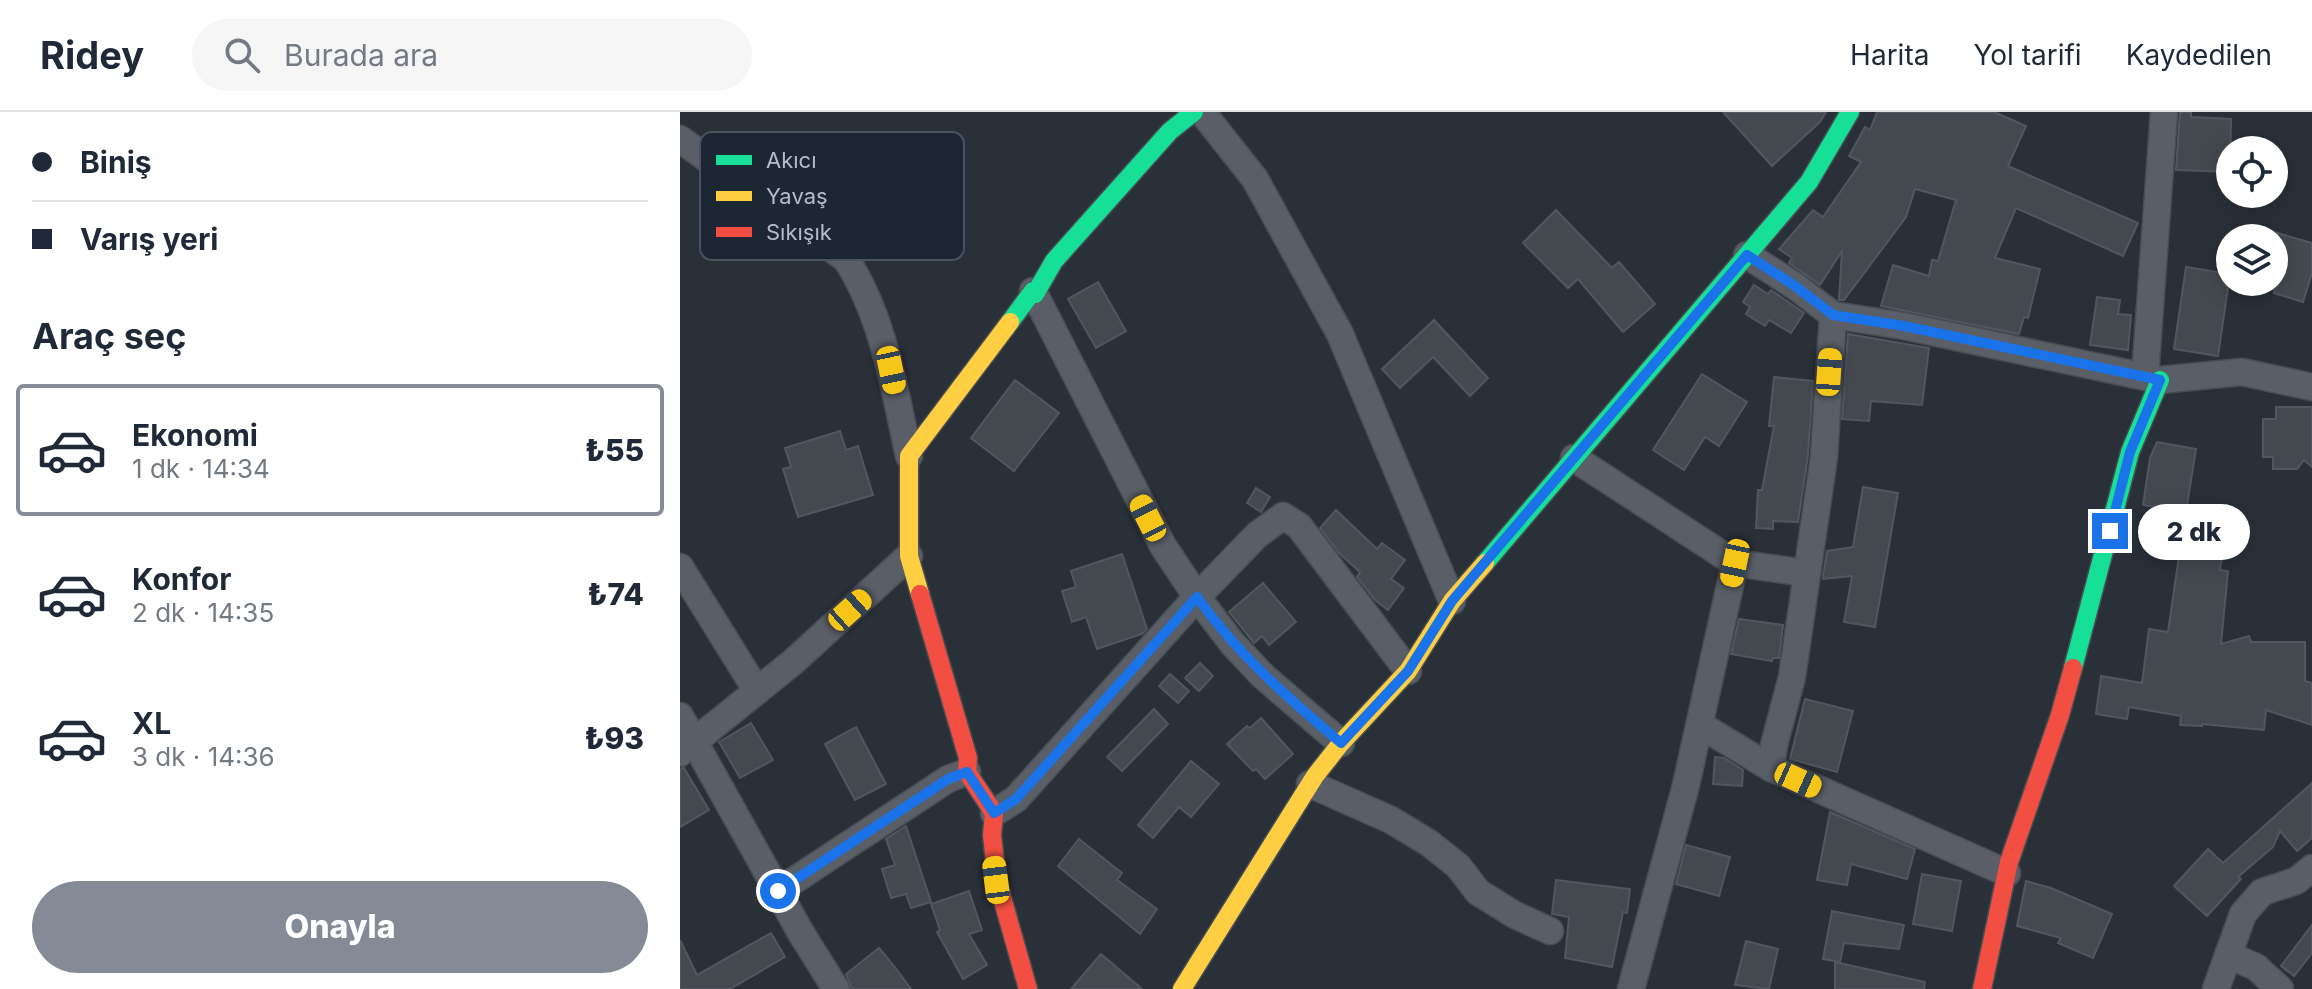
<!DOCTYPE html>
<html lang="tr">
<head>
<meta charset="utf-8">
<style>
	:root { --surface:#fff; --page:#f6f6f7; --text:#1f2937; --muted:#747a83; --line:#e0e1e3; --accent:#848b96 }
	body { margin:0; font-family:Inter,sans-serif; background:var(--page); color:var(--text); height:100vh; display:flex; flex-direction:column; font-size:30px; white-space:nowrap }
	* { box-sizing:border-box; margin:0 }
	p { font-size:26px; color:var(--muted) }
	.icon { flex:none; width:44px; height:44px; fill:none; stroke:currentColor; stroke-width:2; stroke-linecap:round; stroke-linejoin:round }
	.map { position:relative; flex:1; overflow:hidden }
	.drawer { display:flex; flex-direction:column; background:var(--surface); width:680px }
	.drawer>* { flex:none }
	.guide { display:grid; align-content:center; height:176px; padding:0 32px; background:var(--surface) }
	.tools { position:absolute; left:1536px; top:24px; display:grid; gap:16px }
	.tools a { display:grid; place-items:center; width:72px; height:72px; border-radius:50%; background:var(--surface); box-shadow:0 4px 20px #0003; font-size:40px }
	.end { position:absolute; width:36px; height:36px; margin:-18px; border:10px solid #1a73e8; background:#fff; box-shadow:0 0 0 4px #fff }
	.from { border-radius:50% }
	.bubble { position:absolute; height:56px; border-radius:28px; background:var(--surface); box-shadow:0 4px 20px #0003; font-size:26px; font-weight:800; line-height:56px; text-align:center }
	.car { position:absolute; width:24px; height:48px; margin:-24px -12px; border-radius:10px; box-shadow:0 0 6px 2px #0007; background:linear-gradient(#f5c518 24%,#345 0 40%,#f5c518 0 76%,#345 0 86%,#f5c518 0) }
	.guide b { display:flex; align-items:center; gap:28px; height:76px; font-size:30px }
	.guide b+b { border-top:2px solid var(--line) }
	.guide i { width:20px; height:20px; background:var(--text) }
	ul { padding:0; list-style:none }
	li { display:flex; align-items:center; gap:24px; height:132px; margin:0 16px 12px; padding:0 16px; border:4px solid transparent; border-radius:8px }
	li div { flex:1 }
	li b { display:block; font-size:30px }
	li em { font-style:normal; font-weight:800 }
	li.selected { border-color:var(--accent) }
	li>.icon { width:72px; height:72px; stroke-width:1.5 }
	h2 { padding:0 32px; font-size:36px; line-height:96px }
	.action { display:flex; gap:16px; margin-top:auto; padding:16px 32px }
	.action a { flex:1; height:92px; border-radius:48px; background:var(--accent); color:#fff; font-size:32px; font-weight:800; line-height:92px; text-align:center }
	header { display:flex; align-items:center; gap:48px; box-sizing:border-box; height:112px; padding:0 40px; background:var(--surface); border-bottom:2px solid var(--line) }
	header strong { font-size:38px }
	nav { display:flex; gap:44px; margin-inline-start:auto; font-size:28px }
	.search { width:560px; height:72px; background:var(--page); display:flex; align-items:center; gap:20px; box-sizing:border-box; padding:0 28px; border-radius:44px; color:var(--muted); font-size:30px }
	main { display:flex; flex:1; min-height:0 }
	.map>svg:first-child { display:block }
	.building { fill:#444950; stroke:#52575f; stroke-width:2 }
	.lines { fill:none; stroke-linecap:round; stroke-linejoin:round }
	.street-casing { stroke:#484c53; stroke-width:29 }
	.fast-casing { stroke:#484c53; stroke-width:21 }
	.slow-casing { stroke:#484c53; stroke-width:21 }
	.jam-casing { stroke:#484c53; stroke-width:21 }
	.street { stroke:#5a5e66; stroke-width:26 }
	.fast { stroke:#16e098; stroke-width:18 }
	.slow { stroke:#ffcf43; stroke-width:18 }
	.jam { stroke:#f24e42; stroke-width:18 }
	.route { stroke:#1a73e8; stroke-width:10 }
	.key { fill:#1d2633; stroke:#4a5360; stroke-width:2 }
	.key-label { font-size:22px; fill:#b4bcc9 }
</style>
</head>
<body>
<header>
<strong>Ridey</strong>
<div class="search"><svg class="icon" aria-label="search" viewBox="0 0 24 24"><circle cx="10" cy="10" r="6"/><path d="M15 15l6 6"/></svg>Burada ara</div>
<nav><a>Harita</a><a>Yol tarifi</a><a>Kaydedilen</a></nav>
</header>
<main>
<section class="drawer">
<div class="guide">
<b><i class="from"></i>Biniş</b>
<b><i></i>Varış yeri</b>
</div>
<h2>Araç seç</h2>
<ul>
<li class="selected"><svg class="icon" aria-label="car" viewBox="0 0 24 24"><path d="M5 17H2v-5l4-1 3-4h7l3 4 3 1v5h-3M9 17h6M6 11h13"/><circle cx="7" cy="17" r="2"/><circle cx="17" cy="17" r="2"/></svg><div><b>Ekonomi</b><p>1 dk · 14:34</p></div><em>₺55</em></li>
<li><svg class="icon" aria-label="car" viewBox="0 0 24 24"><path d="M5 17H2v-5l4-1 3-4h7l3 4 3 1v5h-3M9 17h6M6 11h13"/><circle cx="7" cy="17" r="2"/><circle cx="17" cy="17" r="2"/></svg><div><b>Konfor</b><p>2 dk · 14:35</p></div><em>₺74</em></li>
<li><svg class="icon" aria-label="car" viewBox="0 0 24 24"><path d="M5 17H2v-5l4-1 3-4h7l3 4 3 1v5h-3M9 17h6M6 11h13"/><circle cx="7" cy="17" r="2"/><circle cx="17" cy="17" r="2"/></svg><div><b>XL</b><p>3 dk · 14:36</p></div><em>₺93</em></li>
</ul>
<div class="action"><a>Onayla</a></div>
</section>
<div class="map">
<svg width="1632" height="877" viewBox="0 0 1632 877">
	<rect width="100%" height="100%" fill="#2a3038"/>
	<g class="building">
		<polygon points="1043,0 1146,0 1140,10 1092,54"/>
		<polygon points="1197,0 1314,0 1346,14 1328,54 1458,111 1443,144 1336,96 1315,146 1360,157 1348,206 1344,205 1339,222 1201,194 1213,153 1249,164 1252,148 1258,149 1276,88 1235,77 1226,105 1164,188 1159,188 1162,139 1140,173 1109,151 1112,146 1099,137 1133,98 1143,105 1181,50 1169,44 1185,15 1190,18"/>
		<polygon points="1500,0 1511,0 1511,5 1551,7 1550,60 1496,58"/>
		<polygon points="876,98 932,156 939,150 975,192 943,220 898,167 888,176 843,131"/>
		<polygon points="1594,120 1632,131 1632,161 1623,190 1594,181"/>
		<polygon points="1506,155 1550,162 1538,244 1494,237"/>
		<polygon points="418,170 446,219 416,236 388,187"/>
		<polygon points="1074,173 1088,182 1091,178 1124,201 1111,221 1089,208 1085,214 1066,202 1070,195 1063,190"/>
		<polygon points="1417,185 1440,188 1438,202 1451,203 1448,238 1410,233"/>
		<polygon points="754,208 808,266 790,284 753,245 720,276 702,257"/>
		<polygon points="1168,222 1249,236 1242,293 1191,289 1189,309 1162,307"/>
		<polygon points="1022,262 1067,290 1039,334 1025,325 1004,358 973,338"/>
		<polygon points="1094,265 1133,269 1128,343 1118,410 1093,409 1093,417 1076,416 1078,378 1082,378 1094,314 1089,314"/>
		<polygon points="335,268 379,301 334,359 291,326"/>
		<polygon points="1596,295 1632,295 1632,355 1624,348 1617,357 1593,357 1593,345 1583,345 1583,307 1596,307"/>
		<polygon points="160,319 166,338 178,334 193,383 118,405 103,357 111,355 105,336"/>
		<polygon points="1477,330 1516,337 1506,400 1463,393 1470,346"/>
		<polygon points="1183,375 1218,381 1195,515 1164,510 1172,464 1143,467 1143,464 1147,439 1173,435"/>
		<polygon points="576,376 590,385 581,400 567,391"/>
		<polygon points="656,398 697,437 702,431 725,448 711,467 724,476 708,498 695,488 677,465 680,460 659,441 640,416"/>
		<polygon points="1503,416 1546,423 1540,458 1548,459 1541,532 1569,524 1571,530 1625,530 1625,569 1632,571 1632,613 1586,598 1584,618 1522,612 1522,614 1500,613 1501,604 1449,595 1447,607 1416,602 1421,564 1462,571 1469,517 1488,520"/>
		<polygon points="442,442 467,517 462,522 417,537 406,505 392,510 382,479 396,475 391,459"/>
		<polygon points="583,471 616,510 589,533 582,524 574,531 549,500"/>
		<polygon points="1059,507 1103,513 1099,546 1093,546 1092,549 1051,542"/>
		<polygon points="520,551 533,564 519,579 505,566"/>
		<polygon points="490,562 509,579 498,591 479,574"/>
		<polygon points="1125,587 1173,599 1157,660 1110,647"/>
		<polygon points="474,597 488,612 442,659 427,645"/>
		<polygon points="581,606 613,642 585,667 576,657 573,659 547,632 567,614 570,616"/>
		<polygon points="71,611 93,648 60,666 39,630"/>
		<polygon points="176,615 206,672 175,688 145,632"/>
		<polygon points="1035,645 1044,646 1063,658 1062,674 1033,672"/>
		<polygon points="511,649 539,672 511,705 499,695 473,726 458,713"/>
		<polygon points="4,656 29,698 0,715 0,657"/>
		<polygon points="1632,671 1632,726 1617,739 1600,719 1593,735 1558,765 1561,767 1527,804 1494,774 1528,737 1543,751"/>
		<polygon points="1150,700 1235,737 1227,767 1171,752 1167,773 1137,768"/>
		<polygon points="226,714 251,790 231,796 226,782 211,786 202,757 215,753 206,727"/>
		<polygon points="399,727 442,761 437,768 477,797 460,822 378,754"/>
		<polygon points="1006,733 1050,745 1039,784 996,772"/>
		<polygon points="1242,762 1281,769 1272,819 1233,812"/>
		<polygon points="876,768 950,777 947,801 943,800 932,855 885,846 889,805 872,802"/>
		<polygon points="1346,769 1371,776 1432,802 1413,846 1378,831 1381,826 1337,814"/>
		<polygon points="289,779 302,818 289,822 307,853 283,867 257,820 260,818 251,792"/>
		<polygon points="1152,799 1224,813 1219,837 1164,831 1160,850 1143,847"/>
		<polygon points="1632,813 1632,841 1614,864 1601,854"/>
		<polygon points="91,821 105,845 50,877 0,877 0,828 17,863"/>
		<polygon points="1066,829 1098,837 1089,877 1055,873"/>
		<polygon points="199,836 214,854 231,877 172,877 166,862"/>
		<polygon points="421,842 462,877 391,877"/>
		<polygon points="1155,850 1245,870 1244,877 1155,877"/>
	</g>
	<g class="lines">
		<g class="street-casing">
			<g id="street">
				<polyline points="522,0 575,67 660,222 772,489"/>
				<path d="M 0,27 L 166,147 C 204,206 214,276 229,344"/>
				<polyline points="1067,143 1115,174 1153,203 1224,214 1480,268 1562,260 1632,275"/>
				<polyline points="353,179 483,434 517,485 552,531 583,564 661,631"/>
				<polyline points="1465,264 1484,0"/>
				<polyline points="894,346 1055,451 1126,461"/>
				<polyline points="0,455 77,579"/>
				<polyline points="0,604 121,821 156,877"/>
				<polyline points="1020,613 1091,656 1327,761"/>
				<polyline points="0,641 113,550 229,444"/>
				<polyline points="1091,656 1094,633 1112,565 1144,345 1153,203"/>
				<polyline points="630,672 711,708 749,731 778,754 798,780 835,803 870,819"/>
				<polyline points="314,701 336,687 517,485 577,423 603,404 619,414 728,559"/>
				<polyline points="98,779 268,667 287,660"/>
				<polyline points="1548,843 1576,855 1600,877"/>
				<polyline points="951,877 1006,673 1055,451"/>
				<polyline points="1536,877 1563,802 1582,780 1616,769 1632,756"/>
			</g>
		</g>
		<g class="fast-casing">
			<g id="fast">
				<polyline points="330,210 353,179 355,182 374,149 490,19 514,0"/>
				<polyline points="805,451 1129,70 1170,0"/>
				<polyline points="1393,556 1450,340 1480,268"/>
			</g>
		</g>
		<g class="slow-casing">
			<g id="slow">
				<polyline points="240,482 229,444 229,344 330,210"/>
				<polyline points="502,877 635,664 661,631 728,559 772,489 805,451"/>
			</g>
		</g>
		<g class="jam-casing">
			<g id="jam">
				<polyline points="240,482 288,646 287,660 314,701 312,723 317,768 348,877"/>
				<polyline points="1302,877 1329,750 1380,603 1393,556"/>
			</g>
		</g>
		<use href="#street" class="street"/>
		<use href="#fast" class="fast"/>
		<use href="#slow" class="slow"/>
		<use href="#jam" class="jam"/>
	</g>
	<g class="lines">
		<path class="route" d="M 98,779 L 268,667 L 287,660 L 314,701 L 336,687 L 517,485 C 557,542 608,586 661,631 L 728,559 L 772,489 L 1067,143 L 1115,174 L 1153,203 L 1224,214 L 1480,268 L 1450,340 L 1430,419"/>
	</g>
	<rect x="20" y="20" width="264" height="128" rx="12" class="key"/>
	<rect x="36" y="43" width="36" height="10" fill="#16e098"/>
	<rect x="36" y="79" width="36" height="10" fill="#ffcf43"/>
	<rect x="36" y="115" width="36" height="10" fill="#f24e42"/>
	<g class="key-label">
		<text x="86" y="56">Akıcı</text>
		<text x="86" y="92">Yavaş</text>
		<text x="86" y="128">Sıkışık</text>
	</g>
</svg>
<div class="tools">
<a><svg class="icon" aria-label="locate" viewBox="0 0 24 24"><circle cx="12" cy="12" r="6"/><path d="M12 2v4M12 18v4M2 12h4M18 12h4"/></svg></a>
<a><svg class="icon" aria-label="layers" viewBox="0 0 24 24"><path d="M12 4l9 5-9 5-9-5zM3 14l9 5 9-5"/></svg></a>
</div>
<i class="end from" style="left:98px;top:779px"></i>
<i class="end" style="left:1430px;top:419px"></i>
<div class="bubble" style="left:1458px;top:392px;width:112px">2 dk</div>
<i class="car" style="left:211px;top:258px;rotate:168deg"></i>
<i class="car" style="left:1149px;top:260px;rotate:4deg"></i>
<i class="car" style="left:468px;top:406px;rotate:333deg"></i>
<i class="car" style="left:1055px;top:451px;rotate:192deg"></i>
<i class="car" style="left:170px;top:498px;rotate:48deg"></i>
<i class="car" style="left:1118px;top:668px;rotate:114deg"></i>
<i class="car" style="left:316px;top:768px;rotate:353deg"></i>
</div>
</main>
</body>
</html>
